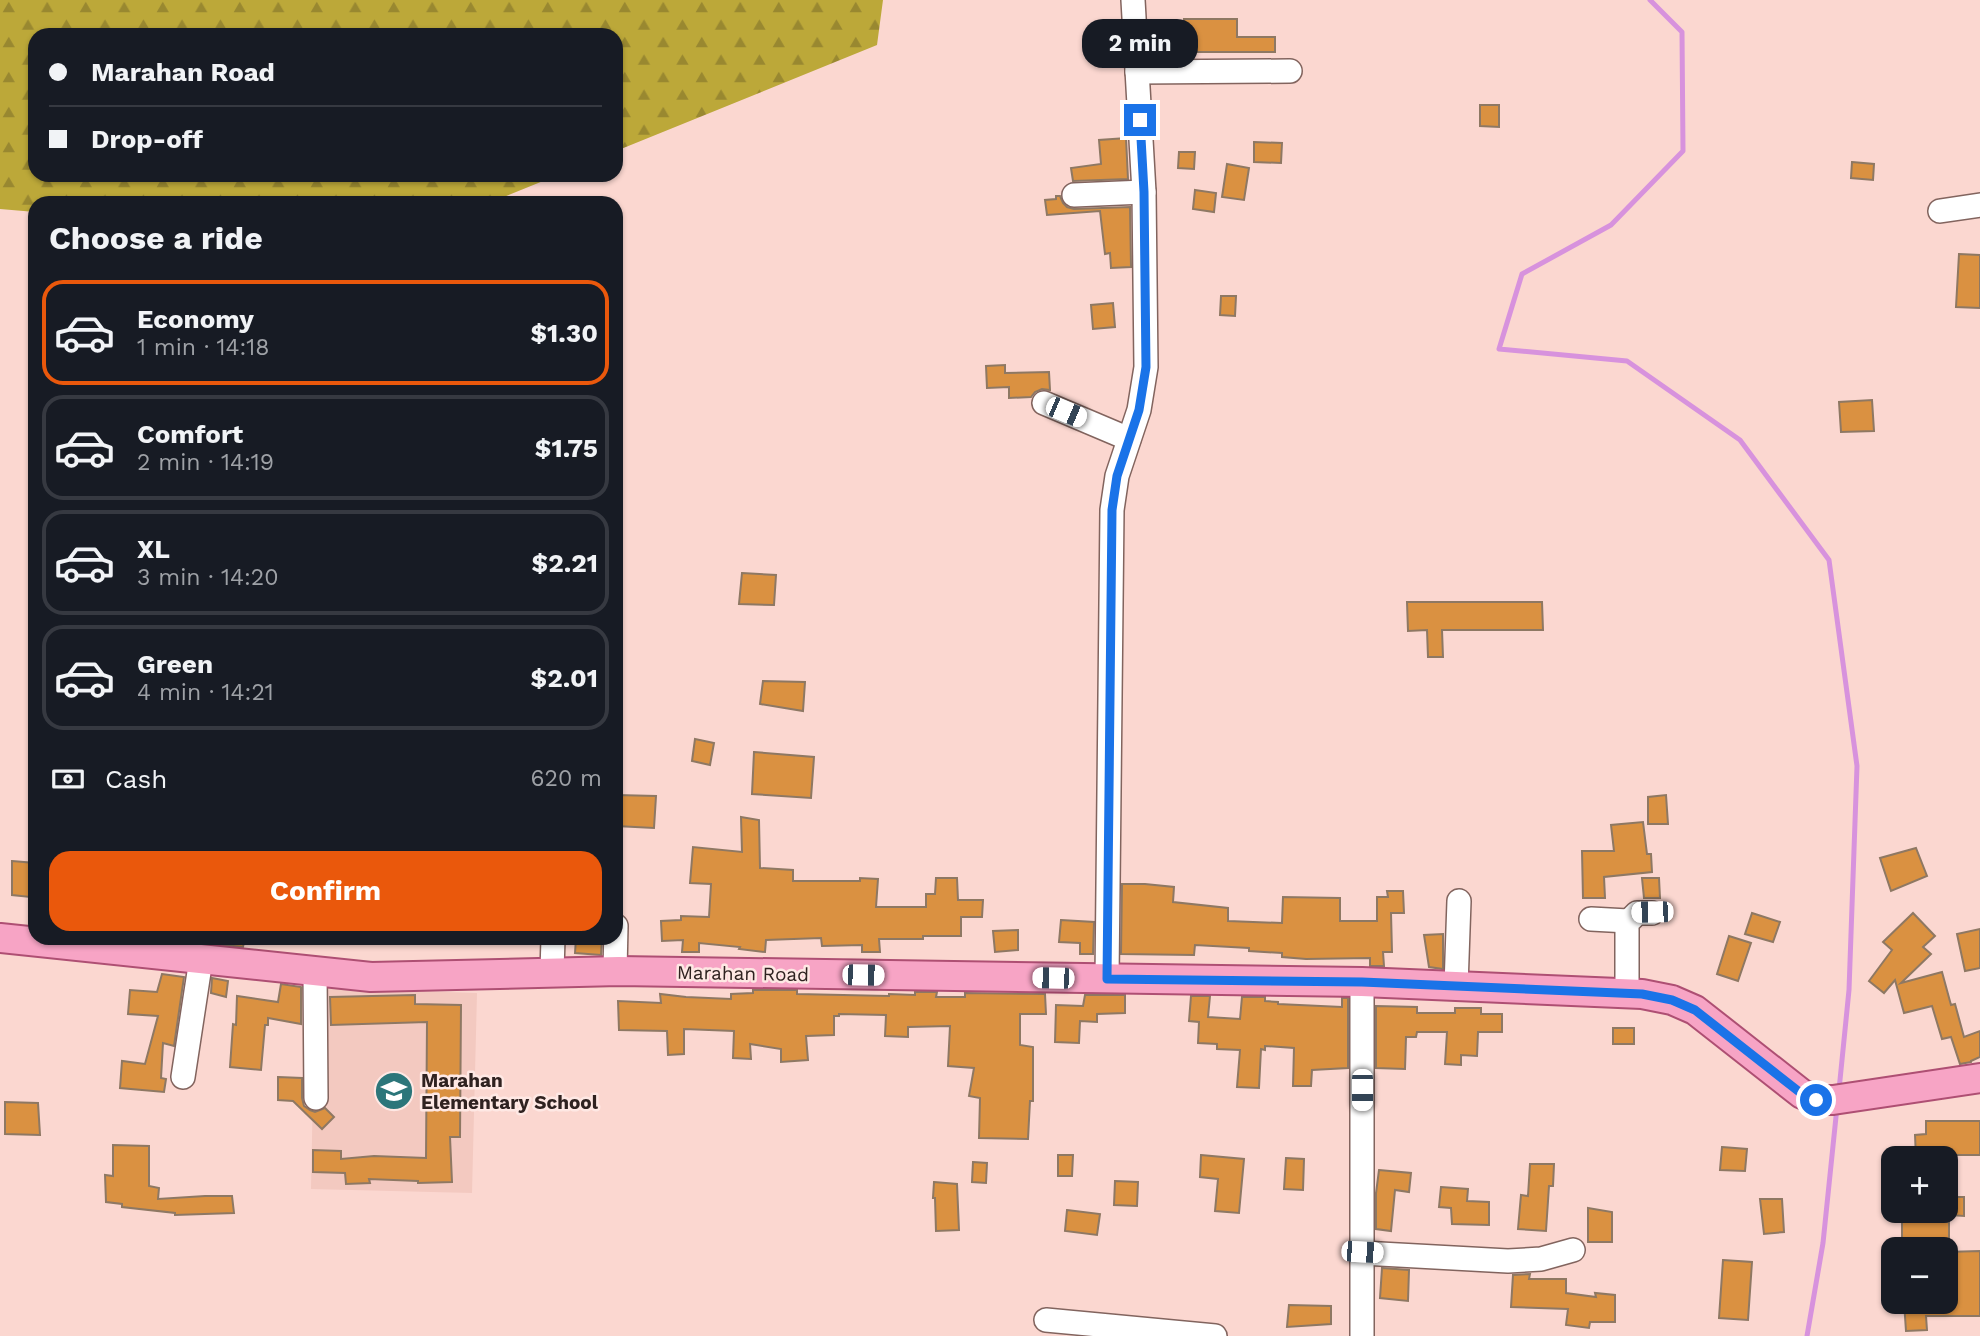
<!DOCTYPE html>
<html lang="en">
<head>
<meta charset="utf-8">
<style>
	:root { --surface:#171b24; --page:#20242c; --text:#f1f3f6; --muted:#9ea1a6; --line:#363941; --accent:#ea580c }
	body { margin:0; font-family:"Work Sans",sans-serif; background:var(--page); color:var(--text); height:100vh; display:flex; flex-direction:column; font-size:26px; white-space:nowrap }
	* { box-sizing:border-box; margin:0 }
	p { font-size:23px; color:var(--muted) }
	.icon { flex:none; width:38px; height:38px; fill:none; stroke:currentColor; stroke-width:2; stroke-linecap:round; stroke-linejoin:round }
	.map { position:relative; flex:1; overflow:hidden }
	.drawer { position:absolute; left:28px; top:196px; width:595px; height:749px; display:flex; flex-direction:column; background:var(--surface); border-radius:21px; box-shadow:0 2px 5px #0004 }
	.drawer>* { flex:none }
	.banner { position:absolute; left:28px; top:28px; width:595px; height:154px; border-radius:21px; box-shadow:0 2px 5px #0004; display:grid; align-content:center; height:154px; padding:0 21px; background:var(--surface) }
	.controls { position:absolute; left:1881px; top:1146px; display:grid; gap:14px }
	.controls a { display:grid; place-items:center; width:77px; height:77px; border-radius:14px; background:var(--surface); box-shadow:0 2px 5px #0004; font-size:35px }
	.end { position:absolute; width:32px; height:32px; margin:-16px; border:9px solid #1a73e8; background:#fff; box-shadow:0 0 0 4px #fff }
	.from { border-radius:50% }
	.bubble { position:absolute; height:49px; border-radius:21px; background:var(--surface); box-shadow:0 2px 5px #0004; font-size:23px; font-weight:700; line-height:49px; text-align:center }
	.car { position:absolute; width:21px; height:42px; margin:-21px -10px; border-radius:9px; box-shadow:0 0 5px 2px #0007; background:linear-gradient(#fff 24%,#345 0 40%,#fff 0 76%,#345 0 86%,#fff 0) }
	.banner b { display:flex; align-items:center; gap:24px; height:66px; font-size:26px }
	.banner b+b { border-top:2px solid var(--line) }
	.banner i { width:18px; height:18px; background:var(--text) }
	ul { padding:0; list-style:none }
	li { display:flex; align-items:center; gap:21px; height:105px; margin:0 14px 10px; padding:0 7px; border:4px solid var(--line); border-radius:21px }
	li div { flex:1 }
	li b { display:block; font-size:26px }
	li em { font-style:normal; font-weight:700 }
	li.active { border-color:var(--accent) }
	li>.icon { width:63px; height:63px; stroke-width:1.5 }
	h2 { padding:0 21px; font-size:32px; line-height:84px }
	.pay { display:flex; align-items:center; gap:18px; height:77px; padding:0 21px; font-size:26px }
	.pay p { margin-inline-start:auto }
	.button { display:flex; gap:14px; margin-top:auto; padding:14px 21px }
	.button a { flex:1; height:80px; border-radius:21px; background:var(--accent); color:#fff; font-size:28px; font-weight:700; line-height:80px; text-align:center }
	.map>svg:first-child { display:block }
	.built { fill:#f3c9c0 }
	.forest { fill:url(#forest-firs) }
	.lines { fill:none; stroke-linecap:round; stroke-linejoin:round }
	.stream { stroke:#d792dd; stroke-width:5 }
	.building { fill:#da9141; stroke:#8e7863; stroke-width:2 }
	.minor-casing { stroke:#82645e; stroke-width:26 }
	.major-casing { stroke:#ae4f73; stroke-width:32 }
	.minor { stroke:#fff; stroke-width:23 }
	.major { stroke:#f7a4c5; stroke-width:28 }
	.route { stroke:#1a73e8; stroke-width:9 }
	.labels { text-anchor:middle; stroke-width:5; stroke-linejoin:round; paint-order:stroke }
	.street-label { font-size:19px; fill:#2f2220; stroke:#fee8e4 }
	.poi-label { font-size:19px; font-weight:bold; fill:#2f2220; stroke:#fee8e4; text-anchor:start }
</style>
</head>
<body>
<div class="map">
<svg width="1980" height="1336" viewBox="0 0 1980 1336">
	<defs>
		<pattern id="forest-firs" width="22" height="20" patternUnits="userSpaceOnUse" patternTransform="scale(1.75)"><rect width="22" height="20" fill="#bca839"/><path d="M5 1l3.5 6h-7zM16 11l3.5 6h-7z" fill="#998830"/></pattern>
	</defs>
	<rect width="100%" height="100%" fill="#fbd7d0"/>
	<polygon class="built" points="315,988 477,993 472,1193 311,1189"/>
	<polygon class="forest" points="0,0 883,0 877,45 616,151 616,35 35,35 35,175 558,175 489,203 35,203 35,212 0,209"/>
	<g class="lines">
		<g class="stream">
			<polyline points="1650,0 1682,32 1683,151 1611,225 1522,274 1499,349 1627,361 1740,440 1829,560 1857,766 1849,990 1839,1090"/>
			<polyline points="1807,1336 1823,1243 1837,1107"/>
		</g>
	</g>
	<g class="building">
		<polygon points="1184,19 1237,19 1237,37 1275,37 1275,52 1185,52"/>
		<polygon points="1480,105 1499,105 1499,127 1480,126"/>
		<polygon points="1126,138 1128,179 1073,181 1071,168 1101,164 1099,140"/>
		<polygon points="1254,142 1282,143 1281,163 1254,162"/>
		<polygon points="1179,152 1195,152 1194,169 1178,168"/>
		<polygon points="1852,162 1874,164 1873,180 1851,178"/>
		<polygon points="1227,164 1249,168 1244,200 1222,197"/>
		<polygon points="1195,190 1216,193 1214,212 1193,209"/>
		<polygon points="1056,196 1060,196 1063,203 1067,207 1074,209 1130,207 1131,267 1111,268 1110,253 1105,254 1100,211 1047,215 1045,200 1056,199"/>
		<polygon points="1959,254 1980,255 1980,308 1956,307"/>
		<polygon points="1221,296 1236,296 1235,316 1220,315"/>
		<polygon points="1113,303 1115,327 1093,329 1091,305"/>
		<polygon points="1005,365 1005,373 1049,372 1050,390 1042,389 1035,392 1031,397 1009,398 1009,387 987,388 986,366"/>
		<polygon points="1872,400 1874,431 1841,432 1839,402"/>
		<polygon points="742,573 776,575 774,605 739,604"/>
		<polygon points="1407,602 1542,602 1543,630 1442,630 1443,657 1428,657 1427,630 1408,631"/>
		<polygon points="763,681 805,682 803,711 760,704"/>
		<polygon points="695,739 714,743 710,765 692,761"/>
		<polygon points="754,752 814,757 811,798 752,794"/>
		<polygon points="616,795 656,796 654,828 616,826"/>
		<polygon points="1666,795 1668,824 1648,824 1648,797"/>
		<polygon points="741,817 759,820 760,868 793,870 793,881 860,881 860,878 878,879 876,907 926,907 926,894 935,894 936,878 957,878 958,900 983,900 982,917 961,917 961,936 923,936 923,939 879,939 880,952 862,952 862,945 822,946 821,938 766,940 765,952 739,949 740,947 699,943 699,952 682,952 683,940 662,941 661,921 681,920 681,916 709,917 711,884 690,883 693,847 742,852"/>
		<polygon points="1643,822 1647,854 1651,854 1652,872 1604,877 1605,898 1583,898 1582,851 1614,851 1611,825"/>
		<polygon points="1916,848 1927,876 1891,891 1880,858"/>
		<polygon points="12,861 35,863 35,893 30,892 30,897 12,895"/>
		<polygon points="1642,878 1659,878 1660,898 1644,898"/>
		<polygon points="1122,884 1145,884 1174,887 1173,902 1228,908 1228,921 1282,923 1283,897 1340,898 1340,921 1377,921 1377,897 1388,897 1387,891 1403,891 1404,913 1391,913 1392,952 1383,952 1384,966 1370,966 1370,958 1306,959 1282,957 1282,953 1249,951 1249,948 1195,945 1194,955 1121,954"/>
		<polygon points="1752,913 1780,922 1773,942 1745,934"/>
		<polygon points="1913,913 1935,936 1923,947 1931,954 1901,983 1942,972 1951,1005 1955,1004 1964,1037 1980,1031 1980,1057 1971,1061 1971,1062 1960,1064 1951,1037 1942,1039 1932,1006 1904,1013 1895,980 1884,993 1869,981 1892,950 1883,942"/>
		<polygon points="1061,920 1094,922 1093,954 1080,954 1080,943 1059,942"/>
		<polygon points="1980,929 1980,968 1965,971 1957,934"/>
		<polygon points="1018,930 1018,950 995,952 993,931"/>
		<polygon points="1443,934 1443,969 1429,967 1424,935"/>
		<polygon points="1729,936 1751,943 1738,981 1717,974"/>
		<polygon points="205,938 245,938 243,947 204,943"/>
		<polygon points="576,938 602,938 601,955 575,953"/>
		<polygon points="162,974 184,977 174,1046 163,1043 161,1078 166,1079 164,1092 120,1088 122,1061 145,1064 158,1016 128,1014 130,990 157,992"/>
		<polygon points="212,978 228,981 226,997 211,993"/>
		<polygon points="281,984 301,987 301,1024 268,1018 268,1025 265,1025 261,1070 230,1067 233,1024 236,1025 237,996 278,1002"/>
		<polygon points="753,990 797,990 797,994 889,996 889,994 915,995 915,992 937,992 936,997 965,997 965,993 1045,994 1046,1014 1020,1014 1020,1045 1033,1047 1033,1101 1030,1101 1028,1139 979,1138 980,1098 969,1096 974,1068 948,1066 950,1026 908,1027 908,1037 885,1036 886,1015 839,1014 839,1016 834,1016 834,1035 806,1036 808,1060 781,1062 781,1049 750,1044 751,1059 733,1058 734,1031 684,1029 684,1054 668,1055 667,1031 619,1030 618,1001 661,1003 660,994 686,997 731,999 731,994 753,993"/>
		<polygon points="415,995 415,1004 461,1005 460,1137 450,1137 452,1182 418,1183 418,1181 369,1179 370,1183 346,1184 345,1173 313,1172 313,1150 341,1151 341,1159 374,1156 426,1158 427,1022 331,1025 330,997"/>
		<polygon points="1085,995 1125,995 1125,1013 1097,1014 1097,1022 1080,1021 1079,1043 1055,1042 1056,1005 1083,1006"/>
		<polygon points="1191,996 1210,996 1208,1017 1240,1019 1242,997 1265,997 1265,1001 1278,1002 1278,1004 1342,1007 1342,998 1348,998 1348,1068 1312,1070 1311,1086 1293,1086 1294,1048 1265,1046 1265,1050 1261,1049 1259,1088 1237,1087 1240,1050 1217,1049 1217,1044 1198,1043 1199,1022 1189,1021"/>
		<polygon points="1376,1006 1417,1007 1417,1013 1455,1013 1455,1008 1481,1008 1481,1014 1502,1014 1502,1032 1478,1032 1477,1056 1461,1055 1461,1065 1445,1064 1447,1032 1417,1032 1416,1037 1406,1037 1405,1069 1376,1068"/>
		<rect x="1613" y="1028" width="21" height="16"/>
		<polygon points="278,1077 302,1078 302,1098 304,1106 310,1110 315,1112 325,1108 334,1117 322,1129 293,1101 278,1100"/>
		<polygon points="5,1102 38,1103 40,1135 5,1134"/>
		<polygon points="1926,1121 1980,1121 1980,1155 1950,1155 1950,1158 1916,1158 1915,1135 1926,1134"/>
		<polygon points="113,1145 149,1146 149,1186 159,1188 158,1199 205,1196 232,1196 234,1213 175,1215 175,1213 122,1207 122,1204 106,1202 105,1175 113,1176"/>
		<polygon points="1722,1147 1747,1149 1745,1171 1720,1170"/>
		<polygon points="1058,1155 1073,1155 1072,1176 1058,1176"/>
		<polygon points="1201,1155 1244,1159 1239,1213 1215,1211 1218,1179 1200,1177"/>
		<polygon points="1286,1158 1304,1159 1303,1190 1284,1189"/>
		<polygon points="973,1162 987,1163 986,1183 972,1182"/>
		<polygon points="1530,1164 1554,1164 1553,1186 1549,1186 1546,1231 1518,1229 1521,1195 1528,1196"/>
		<polygon points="1379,1170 1411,1173 1409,1192 1395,1190 1391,1231 1376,1229 1376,1193"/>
		<polygon points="1115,1181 1138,1182 1137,1206 1114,1205"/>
		<polygon points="934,1182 957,1184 959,1230 936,1231 935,1198 933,1198"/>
		<polygon points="1441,1187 1468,1189 1467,1201 1489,1202 1489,1225 1452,1224 1451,1208 1439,1207"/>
		<polygon points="1950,1197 1964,1197 1964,1216 1950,1215"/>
		<polygon points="1760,1199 1782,1199 1784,1232 1764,1234"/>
		<polygon points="1588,1208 1612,1212 1612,1242 1588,1242"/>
		<polygon points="1067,1210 1100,1214 1097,1235 1065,1231"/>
		<polygon points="1902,1222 1949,1222 1949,1250 1902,1249"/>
		<polygon points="1980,1251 1980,1316 1926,1316 1927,1330 1906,1331 1904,1302 1946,1302 1946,1252"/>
		<polygon points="1723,1260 1752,1262 1748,1320 1719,1318"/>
		<polygon points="1382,1268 1409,1270 1408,1301 1380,1298"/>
		<polygon points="1530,1274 1529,1279 1566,1279 1566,1293 1596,1297 1595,1293 1615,1295 1615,1322 1590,1322 1589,1328 1566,1325 1568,1309 1511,1307 1513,1275"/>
		<polygon points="1289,1305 1331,1306 1331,1324 1287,1327"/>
	</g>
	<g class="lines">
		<g class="minor-casing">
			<g id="minor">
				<polyline points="1137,72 1290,71"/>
				<polyline points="1074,195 1144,192"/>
				<polyline points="1940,211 1980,205"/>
				<polyline points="1044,403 1129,439"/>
				<polyline points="1591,919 1628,921"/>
				<polyline points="315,971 316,1098"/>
				<polyline points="615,971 616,926"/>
				<polyline points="552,972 553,938"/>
				<polyline points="1107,979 1112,510 1117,476 1139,410 1146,367 1144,192 1133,0"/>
				<polyline points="1456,986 1459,901"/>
				<polyline points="1627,994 1627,923 1637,913 1652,913"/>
				<polyline points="183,1077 201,959"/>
				<polyline points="1362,1253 1508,1261 1541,1259 1573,1250"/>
				<polyline points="1046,1320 1215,1336"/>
				<polyline points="1362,1336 1362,982"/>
			</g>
		</g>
		<g class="major-casing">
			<polyline id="major" points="0,938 371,977 619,971 1362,982 1642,994 1672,1000 1695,1010 1802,1094 1817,1100 1833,1100 1980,1078"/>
		</g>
		<use href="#minor" class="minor"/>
		<use href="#major" class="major"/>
	</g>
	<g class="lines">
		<polyline class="route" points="1140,120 1144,192 1146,367 1139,410 1117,476 1112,510 1107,979 1362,982 1642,994 1672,1000 1695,1010 1802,1094 1816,1100"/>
	</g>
	<defs>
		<g id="school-disc" transform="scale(2.0125)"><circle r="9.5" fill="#2c767a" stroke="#fee8e4"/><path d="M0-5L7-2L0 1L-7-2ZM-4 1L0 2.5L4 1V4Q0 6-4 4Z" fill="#fff"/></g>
	</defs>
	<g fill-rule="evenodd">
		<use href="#school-disc" x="394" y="1091"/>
	</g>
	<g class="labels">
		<g class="street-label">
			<text transform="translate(743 973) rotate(1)" y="7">Marahan Road</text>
		</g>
		<g class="poi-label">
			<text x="421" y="1087">Marahan<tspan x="421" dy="22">Elementary School</tspan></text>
		</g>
	</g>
</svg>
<div class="controls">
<a>+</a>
<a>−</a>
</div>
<i class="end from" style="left:1816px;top:1100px"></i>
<i class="end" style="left:1140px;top:120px"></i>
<div class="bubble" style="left:1082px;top:19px;width:116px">2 min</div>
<i class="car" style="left:1066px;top:412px;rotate:113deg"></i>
<i class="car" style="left:1652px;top:912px;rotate:269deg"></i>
<i class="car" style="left:863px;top:975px;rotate:91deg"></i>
<i class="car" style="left:1053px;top:978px;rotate:271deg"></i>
<i class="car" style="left:1362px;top:1090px;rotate:180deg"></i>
<i class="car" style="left:1362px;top:1252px;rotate:93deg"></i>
<div class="banner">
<b><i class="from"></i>Marahan Road</b>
<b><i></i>Drop-off</b>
</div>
<section class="drawer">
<h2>Choose a ride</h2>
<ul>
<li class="active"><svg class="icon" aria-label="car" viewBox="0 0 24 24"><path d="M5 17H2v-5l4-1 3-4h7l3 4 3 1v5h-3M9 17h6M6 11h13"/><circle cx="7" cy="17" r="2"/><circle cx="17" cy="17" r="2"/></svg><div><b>Economy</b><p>1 min · 14:18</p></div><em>$1.30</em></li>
<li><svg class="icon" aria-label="car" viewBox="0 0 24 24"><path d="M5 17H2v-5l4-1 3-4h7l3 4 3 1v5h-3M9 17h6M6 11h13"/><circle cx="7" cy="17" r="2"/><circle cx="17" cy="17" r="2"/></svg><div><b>Comfort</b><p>2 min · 14:19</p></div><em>$1.75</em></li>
<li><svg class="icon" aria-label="car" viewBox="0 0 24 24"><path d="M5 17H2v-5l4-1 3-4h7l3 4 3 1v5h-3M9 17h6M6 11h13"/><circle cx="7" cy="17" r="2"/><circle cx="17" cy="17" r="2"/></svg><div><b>XL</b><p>3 min · 14:20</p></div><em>$2.21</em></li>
<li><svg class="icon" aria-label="car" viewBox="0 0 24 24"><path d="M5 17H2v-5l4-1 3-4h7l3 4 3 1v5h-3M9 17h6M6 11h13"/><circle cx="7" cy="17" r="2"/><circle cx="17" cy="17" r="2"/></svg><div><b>Green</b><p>4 min · 14:21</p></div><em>$2.01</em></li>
</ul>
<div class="pay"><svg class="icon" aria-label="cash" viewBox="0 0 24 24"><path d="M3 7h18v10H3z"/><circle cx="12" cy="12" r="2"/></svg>Cash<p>620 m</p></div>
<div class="button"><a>Confirm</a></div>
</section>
</div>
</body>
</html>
